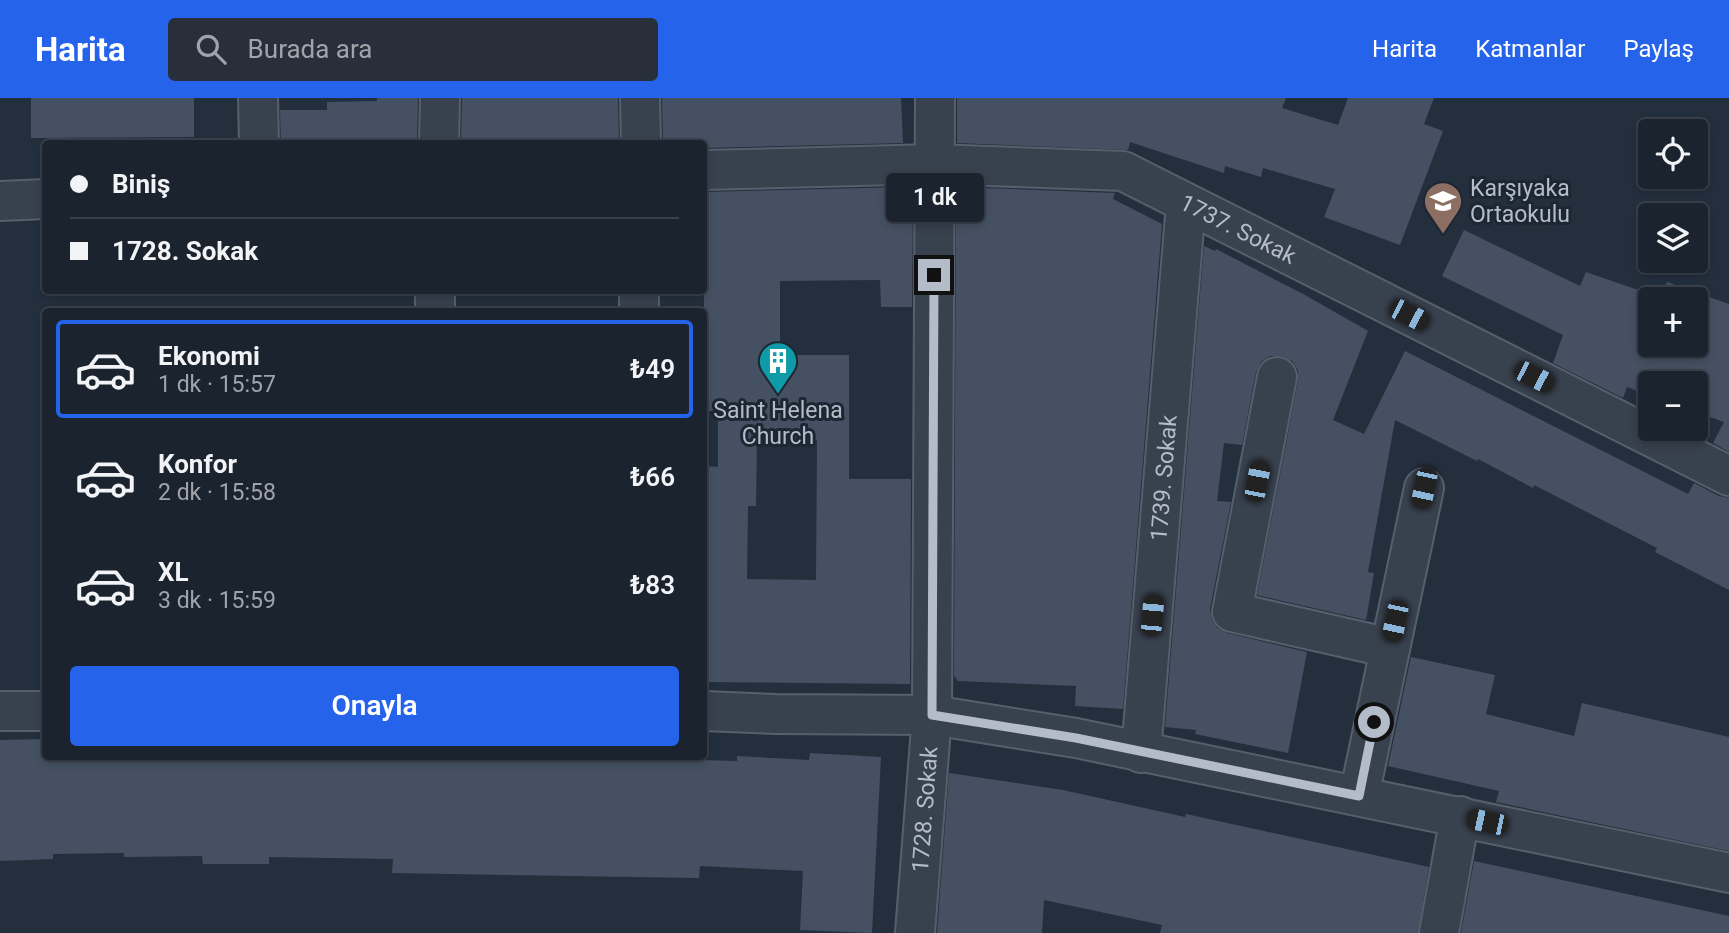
<!DOCTYPE html>
<html lang="tr">
<head>
<meta charset="utf-8">
<style>
	:root { --surface:#1b232e; --page:#282f3a; --text:#f1f3f6; --muted:#a0a4aa; --line:#39404a; --accent:#2563eb }
	body { margin:0; font-family:Roboto,sans-serif; background:var(--page); color:var(--text); height:100vh; display:flex; flex-direction:column; font-size:26px; white-space:nowrap }
	* { box-sizing:border-box; margin:0 }
	p { font-size:23px; color:var(--muted) }
	.icon { flex:none; width:38px; height:38px; fill:none; stroke:currentColor; stroke-width:2; stroke-linecap:round; stroke-linejoin:round }
	.map { position:relative; flex:1; overflow:hidden }
	.details { position:absolute; left:42px; top:210px; width:665px; height:452px; display:flex; flex-direction:column; background:var(--surface); border-radius:7px; box-shadow:0 4px 10px #0003,0 0 0 2px var(--line) }
	.details>* { flex:none }
	.hud { position:absolute; left:42px; top:42px; width:665px; height:154px; border-radius:7px; box-shadow:0 4px 10px #0003,0 0 0 2px var(--line); display:grid; align-content:center; height:154px; padding:0 28px; background:var(--surface) }
	.tools { position:absolute; left:1638px; top:21px; display:grid; gap:14px }
	.tools a { display:grid; place-items:center; width:70px; height:70px; border-radius:7px; background:var(--surface); box-shadow:0 4px 10px #0003,0 0 0 2px var(--line); font-size:35px }
	.end { position:absolute; width:32px; height:32px; margin:-16px; border:9px solid #b4bcc9; background:#111; box-shadow:0 0 0 4px #111 }
	.from { border-radius:50% }
	.bubble { position:absolute; height:49px; border-radius:7px; background:var(--surface); box-shadow:0 4px 10px #0003,0 0 0 2px var(--line); font-size:23px; font-weight:600; line-height:49px; text-align:center }
	.car { position:absolute; width:21px; height:42px; margin:-21px -10px; border-radius:9px; box-shadow:0 0 5px 2px #0007; background:linear-gradient(#222 24%,#8ab4d8 0 40%,#222 0 76%,#8ab4d8 0 86%,#222 0) }
	.hud b { display:flex; align-items:center; gap:24px; height:66px; font-size:26px }
	.hud b+b { border-top:2px solid var(--line) }
	.hud i { width:18px; height:18px; background:var(--text) }
	ul { padding:12px 0 0; list-style:none }
	li { display:flex; align-items:center; gap:21px; height:98px; margin:0 14px 10px; padding:0 14px; border:4px solid transparent; border-radius:7px }
	li div { flex:1 }
	li b { display:block; font-size:26px }
	li em { font-style:normal; font-weight:600 }
	li.current { border-color:var(--accent) }
	li>.icon { width:63px; height:63px; stroke-width:1.5 }
	.cta { display:flex; gap:14px; margin-top:auto; padding:14px 28px }
	.cta a { flex:1; height:80px; border-radius:7px; background:var(--accent); color:#fff; font-size:28px; font-weight:600; line-height:80px; text-align:center }
	header { display:flex; align-items:center; gap:42px; box-sizing:border-box; height:98px; padding:0 35px; background:var(--accent); color:#fff }
	header strong { font-size:33px }
	nav { display:flex; gap:38px; margin-inline-start:auto; font-size:24px }
	.search { width:490px; height:63px; background:var(--page); display:flex; align-items:center; gap:18px; box-sizing:border-box; padding:0 24px; border-radius:7px; color:var(--muted); font-size:26px }
	.map>svg:first-child { display:block }
	.building { fill:#455162; fill-rule:evenodd }
	.lines { fill:none; stroke-linecap:round; stroke-linejoin:round }
	.minor-casing { stroke:#565f6c; stroke-width:42 }
	.minor { stroke:#38414e; stroke-width:38 }
	.route { stroke:#b4bcc9; stroke-width:9 }
	.labels { text-anchor:middle; stroke-width:6; stroke-linejoin:round; paint-order:stroke }
	.poi-label { font-size:23px; fill:#b4bcc9; stroke:#1d2633; text-anchor:start }
	.street-label { font-size:23px; fill:#b4bcc9; stroke:#1d2633 }
</style>
</head>
<body>
<header>
<strong>Harita</strong>
<div class="search"><svg class="icon" aria-label="search" viewBox="0 0 24 24"><circle cx="10" cy="10" r="6"/><path d="M15 15l6 6"/></svg>Burada ara</div>
<nav><a>Harita</a><a>Katmanlar</a><a>Paylaş</a></nav>
</header>
<div class="map">
<svg width="1729" height="835" viewBox="0 0 1729 835">
	<rect width="100%" height="100%" fill="#242f3e"/>
	<g class="building">
		<polygon points="31,0 194,0 194,39 31,40"/>
		<polygon points="377,0 418,0 417,46 281,46 280,12 327,12 327,4 377,3"/>
		<polygon points="462,0 618,0 619,46 461,46"/>
		<polygon points="662,0 901,0 903,45 704,50 704,46 663,46"/>
		<polygon points="957,0 1286,0 1282,10 1338,27 1348,0 1434,0 1424,26 1443,33 1400,147 1324,119 1335,91 1263,70 1261,79 1225,68 1224,75 1130,44 1128,52 957,45"/>
		<path d="M 905,89 L 905,95 L 913,95 L 912,209 L 881,209 L 880,182 L 780,183 L 780,257 L 849,257 L 849,381 L 911,381 L 910,586 L 704,584 L 704,368 L 718,369 L 718,313 L 707,313 L 708,265 L 704,265 L 704,94 ZM 757,342 L 817,342 L 816,482 L 747,481 L 748,408 L 756,408 Z"/>
		<polygon points="956,89 1115,95 1113,101 1162,126 1123,611 1075,608 1076,588 958,583 954,578"/>
		<path d="M 1464,132 L 1580,188 L 1586,174 L 1661,200 L 1667,184 L 1729,206 L 1729,354 L 1713,345 L 1724,324 L 1696,314 L 1696,285 L 1650,285 L 1650,298 L 1627,289 L 1623,300 L 1553,265 L 1563,237 L 1442,178 ZM 1650,201 L 1696,201 L 1696,247 L 1650,247 Z"/>
		<polygon points="1204,148 1215,153 1216,151 1305,197 1368,233 1333,322 1364,336 1405,253 1688,396 1694,385 1719,398 1729,400 1729,492 1655,454 1657,450 1534,387 1533,390 1478,361 1477,363 1395,322 1368,474 1374,475 1366,522 1257,497 1298,283 1298,272 1292,263 1282,258 1270,258 1261,264 1256,274 1242,347 1224,345 1217,403 1231,404 1210,511 1212,522 1217,530 1227,535 1307,554 1288,655 1195,636 1196,632 1165,629"/>
		<polygon points="1411,559 1495,577 1486,616 1574,638 1582,605 1729,639 1729,753 1496,704 1499,693 1388,668"/>
		<polygon points="46,641 46,658 444,658 555,663 555,658 737,663 737,658 809,662 810,655 881,659 872,835 800,832 803,773 700,768 699,780 392,775 393,761 269,759 269,766 203,766 202,758 124,759 124,755 53,756 53,761 0,763 0,642"/>
		<polygon points="949,675 1063,692 1185,719 1186,716 1429,769 1418,835 1160,835 1162,827 1044,802 1042,835 937,835"/>
		<polygon points="1474,763 1729,818 1729,835 1461,835"/>
	</g>
	<g class="lines">
		<g class="minor-casing">
			<g id="minor">
				<polyline points="258,0 259,46"/>
				<polyline points="640,0 641,46"/>
				<polyline points="439,46 440,0"/>
				<path id="s1" d="M 704,72 L 934,66 L 1123,73 L 1729,378"/>
				<polyline points="0,103 46,101"/>
				<polyline points="435,214 435,192"/>
				<polyline points="639,214 639,192"/>
				<polyline points="1277,279 1232,514 1390,550"/>
				<polyline points="0,613 46,613"/>
				<polyline points="704,613 776,616 932,617 1076,640 1729,775"/>
				<path id="s2" d="M 1141,655 L 1186,105"/>
				<polyline points="1359,698 1424,390"/>
				<path id="s3" d="M 915,835 L 932,617 L 935,0"/>
				<polyline points="1439,835 1460,718"/>
			</g>
		</g>
		<use href="#minor" class="minor"/>
	</g>
	<g class="lines">
		<polyline class="route" points="934,177 932,617 1076,640 1359,698 1374,624"/>
	</g>
	<defs>
		<g id="school-pin" transform="scale(2.0125)"><path d="M0 17L-7.5 6A9.5 9.5 0 1 1 7.5 6Z" fill="#8d6e63" stroke="#1d2633"/><path d="M0-5L7-2L0 1L-7-2ZM-4 1L0 2.5L4 1V4Q0 6-4 4Z" fill="#fff"/></g>
		<g id="building-pin" transform="scale(2.0125)"><path d="M0 17L-7.5 6A9.5 9.5 0 1 1 7.5 6Z" fill="#0f9aa8" stroke="#1d2633"/><path d="M-4-6H4V6H1V3H-1V6H-4ZM-2.5-4.3h1.7v1.8h-1.7ZM.8-4.3h1.7v1.8H.8ZM-2.5-1h1.7V.8h-1.7ZM.8-1h1.7V.8H.8Z" fill="#fff"/></g>
	</defs>
	<g fill-rule="evenodd">
		<use href="#school-pin" x="1443" y="103"/>
		<use href="#building-pin" x="778" y="263"/>
	</g>
	<g class="labels">
		<g class="poi-label">
			<text x="1470" y="98">Karşıyaka<tspan x="1470" dy="26">Ortaokulu</tspan></text>
			<text x="778" y="320" text-anchor="middle">Saint Helena<tspan x="778" dy="26">Church</tspan></text>
		</g>
		<g class="street-label">
			<text dy="8" stroke="none"><textPath href="#s1" startOffset="548">1737. Sokak</textPath></text>
			<text dy="8" stroke="none"><textPath href="#s2" startOffset="276">1739. Sokak</textPath></text>
			<text dy="8" stroke="none"><textPath href="#s3" startOffset="124">1728. Sokak</textPath></text>
		</g>
	</g>
</svg>
<div class="tools">
<a><svg class="icon" aria-label="locate" viewBox="0 0 24 24"><circle cx="12" cy="12" r="6"/><path d="M12 2v4M12 18v4M2 12h4M18 12h4"/></svg></a>
<a><svg class="icon" aria-label="layers" viewBox="0 0 24 24"><path d="M12 4l9 5-9 5-9-5zM3 14l9 5 9-5"/></svg></a>
<a>+</a>
<a>−</a>
</div>
<i class="end from" style="left:1374px;top:624px"></i>
<i class="end" style="left:934px;top:177px"></i>
<div class="bubble" style="left:886px;top:75px;width:98px">1 dk</div>
<i class="car" style="left:1409px;top:217px;rotate:117deg"></i>
<i class="car" style="left:1534px;top:279px;rotate:117deg"></i>
<i class="car" style="left:1257px;top:383px;rotate:11deg"></i>
<i class="car" style="left:1424px;top:390px;rotate:192deg"></i>
<i class="car" style="left:1152px;top:517px;rotate:5deg"></i>
<i class="car" style="left:1395px;top:523px;rotate:192deg"></i>
<i class="car" style="left:1487px;top:724px;rotate:282deg"></i>
<div class="hud">
<b><i class="from"></i>Biniş</b>
<b><i></i>1728. Sokak</b>
</div>
<section class="details">
<ul>
<li class="current"><svg class="icon" aria-label="car" viewBox="0 0 24 24"><path d="M5 17H2v-5l4-1 3-4h7l3 4 3 1v5h-3M9 17h6M6 11h13"/><circle cx="7" cy="17" r="2"/><circle cx="17" cy="17" r="2"/></svg><div><b>Ekonomi</b><p>1 dk · 15:57</p></div><em>₺49</em></li>
<li><svg class="icon" aria-label="car" viewBox="0 0 24 24"><path d="M5 17H2v-5l4-1 3-4h7l3 4 3 1v5h-3M9 17h6M6 11h13"/><circle cx="7" cy="17" r="2"/><circle cx="17" cy="17" r="2"/></svg><div><b>Konfor</b><p>2 dk · 15:58</p></div><em>₺66</em></li>
<li><svg class="icon" aria-label="car" viewBox="0 0 24 24"><path d="M5 17H2v-5l4-1 3-4h7l3 4 3 1v5h-3M9 17h6M6 11h13"/><circle cx="7" cy="17" r="2"/><circle cx="17" cy="17" r="2"/></svg><div><b>XL</b><p>3 dk · 15:59</p></div><em>₺83</em></li>
</ul>
<div class="cta"><a>Onayla</a></div>
</section>
</div>
</body>
</html>
